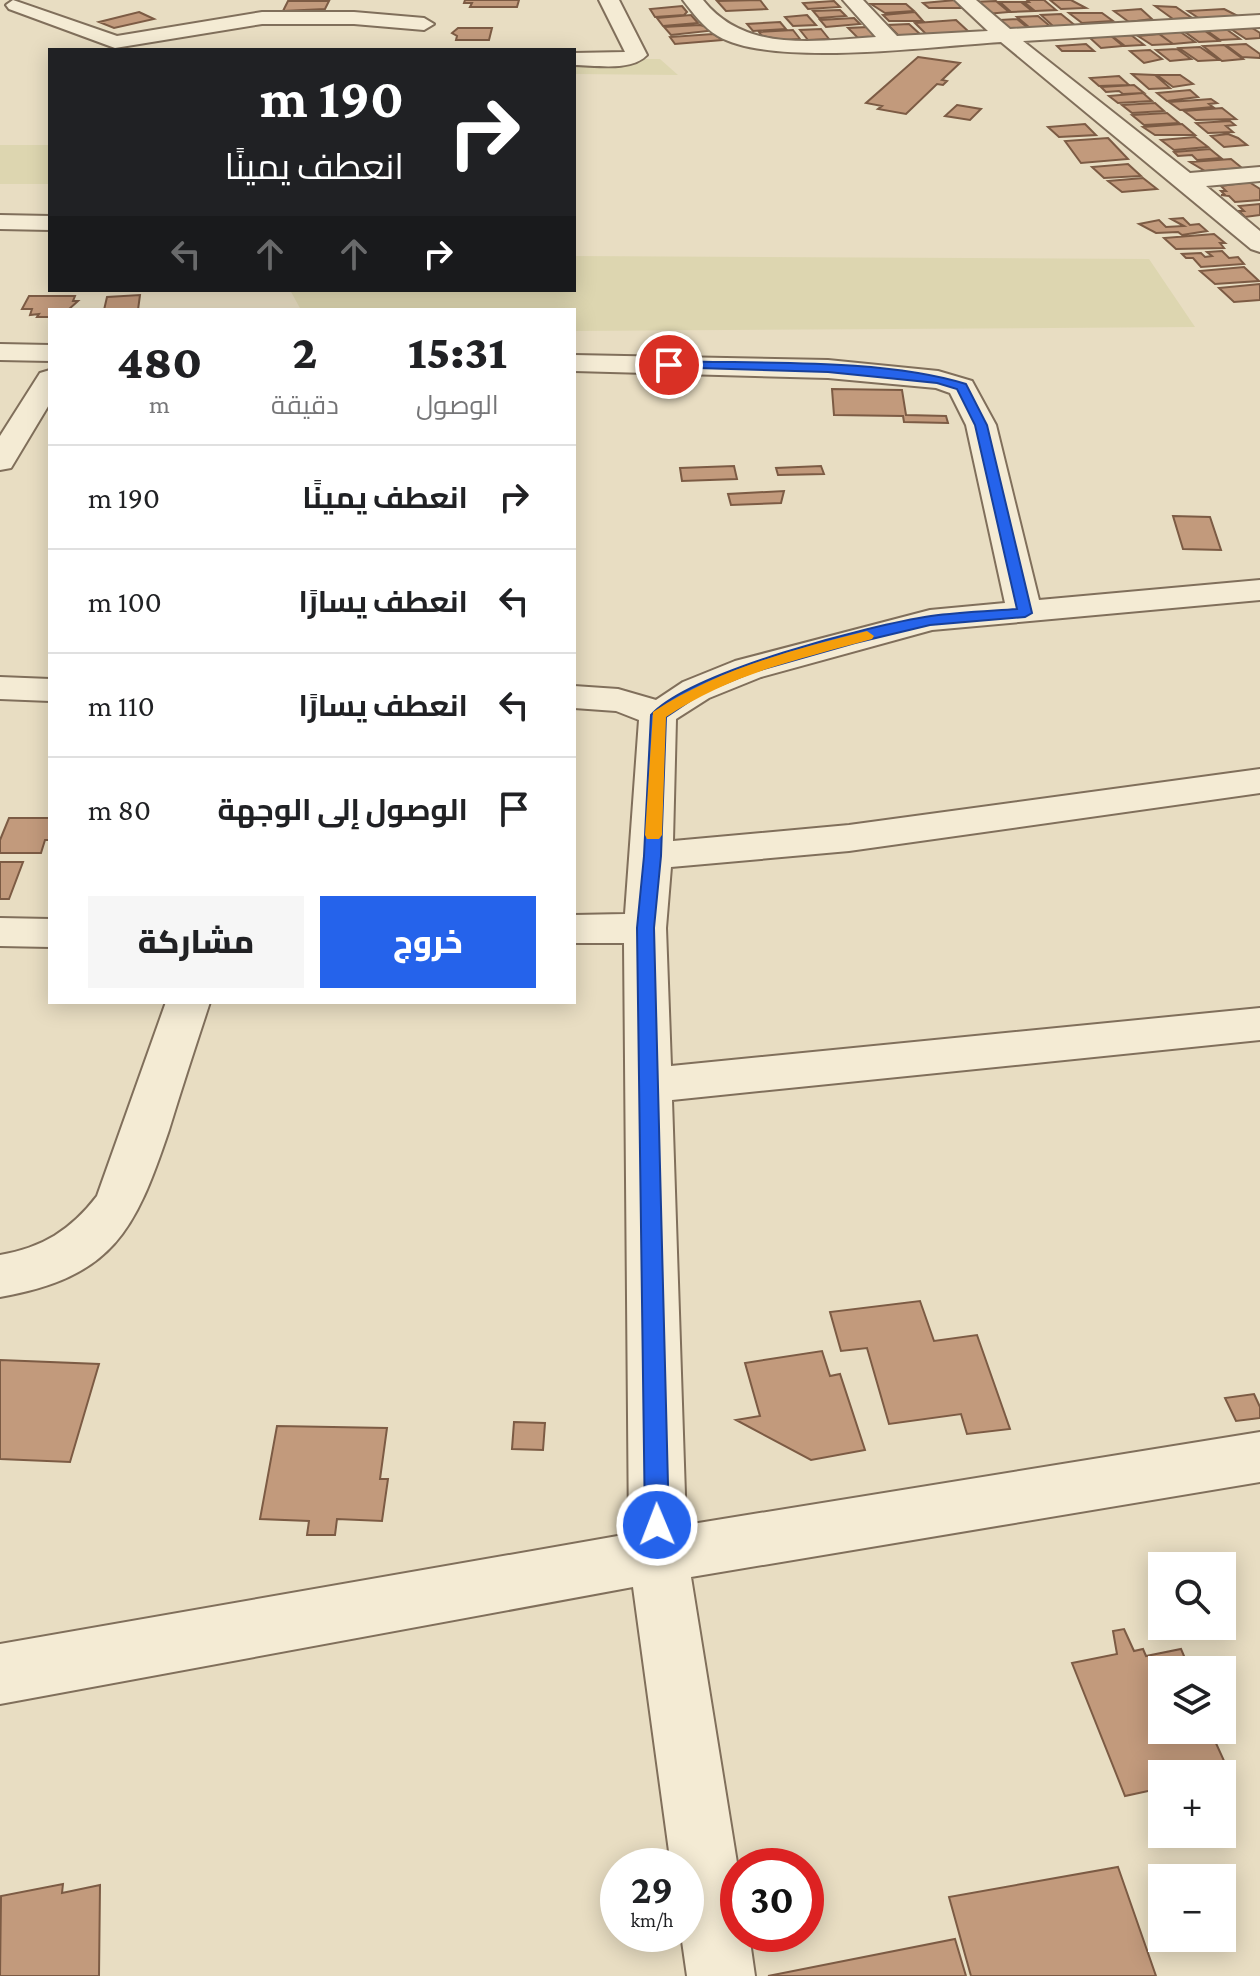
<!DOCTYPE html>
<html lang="ar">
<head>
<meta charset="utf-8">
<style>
  :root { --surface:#fff; --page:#f6f6f6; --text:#202124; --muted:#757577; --line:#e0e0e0; --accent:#2563eb }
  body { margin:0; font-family:"Crimson Pro",Cairo,serif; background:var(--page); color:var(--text); direction:rtl; height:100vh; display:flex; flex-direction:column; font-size:30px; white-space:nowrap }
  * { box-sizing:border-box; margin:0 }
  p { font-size:26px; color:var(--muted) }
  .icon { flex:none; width:44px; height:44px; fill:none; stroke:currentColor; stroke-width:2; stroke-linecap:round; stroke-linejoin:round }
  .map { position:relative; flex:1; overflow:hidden; direction:ltr }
  .details { position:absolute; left:48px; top:308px; width:528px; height:696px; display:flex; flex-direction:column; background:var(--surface); border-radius:0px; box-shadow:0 4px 20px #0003; direction:rtl }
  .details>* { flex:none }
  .guide { position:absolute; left:48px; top:48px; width:528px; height:244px; border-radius:0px; box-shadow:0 4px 20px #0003; direction:rtl; background:#202124; color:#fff; overflow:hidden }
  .buttons { position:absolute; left:1148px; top:1552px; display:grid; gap:16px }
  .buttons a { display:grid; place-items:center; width:88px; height:88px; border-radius:0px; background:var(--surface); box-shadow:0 4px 20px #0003; font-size:40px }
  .speed { position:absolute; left:600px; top:1848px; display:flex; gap:16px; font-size:40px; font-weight:700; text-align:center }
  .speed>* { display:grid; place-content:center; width:104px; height:104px; border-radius:50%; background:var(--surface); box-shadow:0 4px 20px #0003; line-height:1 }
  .speed small { font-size:20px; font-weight:400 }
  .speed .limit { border:12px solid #d22; background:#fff; color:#111 }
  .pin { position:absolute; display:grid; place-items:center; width:68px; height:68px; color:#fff; margin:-34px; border:4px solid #fff; border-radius:50%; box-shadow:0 2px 8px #0007 }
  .me { position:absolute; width:88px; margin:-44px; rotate:359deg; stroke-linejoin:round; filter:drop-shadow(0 0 6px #0008) }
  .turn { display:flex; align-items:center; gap:28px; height:168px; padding:0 40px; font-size:36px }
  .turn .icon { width:104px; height:104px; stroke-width:2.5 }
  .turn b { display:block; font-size:56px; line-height:68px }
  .lanes { display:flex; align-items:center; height:76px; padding:0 40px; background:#0003; justify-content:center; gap:40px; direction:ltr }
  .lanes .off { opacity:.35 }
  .eta { display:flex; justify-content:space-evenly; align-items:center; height:136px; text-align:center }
  .eta b { font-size:48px; font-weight:800; line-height:56px }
  .action { display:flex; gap:16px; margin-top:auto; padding:16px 40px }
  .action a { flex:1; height:92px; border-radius:0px; background:var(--accent); color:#fff; font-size:32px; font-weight:800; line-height:92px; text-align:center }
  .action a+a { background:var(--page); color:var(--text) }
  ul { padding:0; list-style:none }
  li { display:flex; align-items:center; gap:24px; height:104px; padding:0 40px; border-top:2px solid var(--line) }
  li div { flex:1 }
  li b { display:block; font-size:30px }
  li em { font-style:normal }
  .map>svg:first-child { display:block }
</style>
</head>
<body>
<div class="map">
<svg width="1260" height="1976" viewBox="0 0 1260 1976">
  <rect width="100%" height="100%" fill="#e8ddc2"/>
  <path fill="#ddd6b0" d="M574,59H660L678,75L574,74Z
    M0,145H50V184H0Z
    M574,256L1149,259L1195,327L574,331V310H301L290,290H574Z"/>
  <path fill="#c29a7c" stroke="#7c5b44" stroke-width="2" d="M465,0H519L517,7H470L472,3H464Z
    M760,0L767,9L726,11L717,1Z
    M956,0L961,8H929L923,3Z
    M1027,0H1044L1056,10L1035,11L1024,2H1029Z
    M1050,0H1071L1086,8L1061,9Z
    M288,1H329L325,9L283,11Z
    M834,1L840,7L808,9L803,3Z
    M996,1L1009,12L986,14L973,2Z
    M1000,2H1021L1032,11L1011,12Z
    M871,4H906L914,11L885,13Z
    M682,6L687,12L684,15L655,17L650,9Z
    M1155,6L1176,7L1192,18L1173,19Z
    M1141,9L1152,19L1129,22L1114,11Z
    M1224,9L1238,16L1200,19L1188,11Z
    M840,10L846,16L819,18L813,11Z
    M139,12L154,19L114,28L99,22Z
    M915,12L923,21H889L883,15Z
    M1069,13H1102L1113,21L1082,23Z
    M1061,14L1077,27H1054L1041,15Z
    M691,15L698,23L663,26L657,18Z
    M807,15L816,25L793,26L785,17Z
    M1038,16L1051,27L1030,28L1017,17Z
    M854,18L860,24L826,27L820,20Z
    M1017,19L1028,28L1009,30L998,20Z
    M956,20L969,32L927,35L915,23Z
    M780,22L786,29L753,31L747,24Z
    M909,24L921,35L900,37L888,25Z
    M700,25L707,27L708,31L671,35L664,27Z
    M1249,26L1260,33V38L1246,39L1228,27Z
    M868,27L879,37L860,40L848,28Z
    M458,28H492L489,40H456L457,36L452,33Z
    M821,29L829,39L808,40L800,30Z
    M1176,29L1195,42L1173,44L1154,30Z
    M1226,29L1240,39L1220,40L1206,30Z
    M793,30L800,39L783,40L762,36L759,32Z
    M1205,31L1219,41L1199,42L1185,32Z
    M713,34L723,40L675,44L670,37Z
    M1159,34L1173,44L1152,45L1138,36Z
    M1110,35L1123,46L1101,48L1090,38Z
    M1131,35L1144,45L1125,46L1112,36Z
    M1086,44L1094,51H1062L1057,46Z
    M1246,44L1260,54V58L1242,57L1226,45Z
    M1224,45L1243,59L1222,61L1203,46Z
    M1200,47L1219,60L1198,61L1179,48Z
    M1177,49L1191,59L1170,61L1156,50Z
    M1150,50L1162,59L1144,63L1130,51Z
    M918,57L960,63L942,80L947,81L943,85L937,84L906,114L878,109L882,106L866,103Z
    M1132,74L1155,75L1170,88L1149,89Z
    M1157,75H1180L1193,84L1173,87Z
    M1119,76L1129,85L1099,86L1090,78Z
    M1134,85L1144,93L1123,94L1119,91L1106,92L1101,87Z
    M1190,90L1198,97L1167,101L1157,93Z
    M1143,93L1152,101L1118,103L1109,96Z
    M1211,99L1217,103L1209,104L1213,107L1180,110L1169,102Z
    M1155,103L1164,111L1132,113L1122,105Z
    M957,105L981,109L970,120L945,116Z
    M1222,108L1236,119L1196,120L1184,111Z
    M1167,113L1179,123L1144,125L1132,115Z
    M1230,121L1235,125L1226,126L1233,132L1208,133L1196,123Z
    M1085,124L1096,135L1059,137L1048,127Z
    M1182,124L1195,135H1155L1143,127Z
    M1228,134L1238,138L1247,145L1224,147L1211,136Z
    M1195,137L1208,147L1174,150L1161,140Z
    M1108,138L1128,159L1081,163L1065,141Z
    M1210,149L1221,158L1197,160L1192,155L1178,156L1174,152Z
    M1231,159L1242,168L1205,171L1190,162Z
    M1128,164L1141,176L1104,178L1092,167Z
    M1143,178L1157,189L1122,192L1108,181Z
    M1249,182L1260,189V200L1235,202L1229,196L1221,195H1225L1221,191H1226L1221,186Z
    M1260,204V215L1245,217L1239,211H1244L1239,206Z
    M1183,218L1190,225L1199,224L1207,231L1182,235L1178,232L1156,233L1139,224L1159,220L1166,227L1184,226L1171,219Z
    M1214,234L1225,243H1220L1224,248L1176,249L1164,238Z
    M1222,251L1229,258L1238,257L1244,264L1201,267L1193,258H1186L1182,254L1201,253L1205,257L1212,256L1207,252Z
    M1244,267L1259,281L1215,284L1200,271Z
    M1260,284V300L1234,302L1219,288Z
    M140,295L138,310H104L107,297Z
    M29,296H75L73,301H78L68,310H50V317H37L39,314L30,315L32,309H22Z
    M832,389L902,390L906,415L946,416L948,423L904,422L903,416L834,415Z
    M734,466L737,479L682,481L680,468Z
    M821,466L824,474L778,475L776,468Z
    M784,491L781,503L731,505L728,494Z
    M1173,516L1210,517L1221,550L1183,549Z
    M9,818H50V840H45L41,853H0V840Z
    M0,862H23L9,899H0Z
    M920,1301L934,1341L977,1335L1010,1429L967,1434L961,1414L889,1424L867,1348L841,1351L830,1312Z
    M822,1351L830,1376L840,1374L865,1450L811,1460L736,1420L760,1416L745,1363Z
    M0,1360L99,1364L70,1462L0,1459Z
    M1254,1394L1260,1407V1418L1236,1421L1225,1398Z
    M514,1422L545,1423L543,1450L512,1449Z
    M277,1426L387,1428L380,1479H388L382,1521L337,1519L335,1535H307L309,1521L260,1519Z
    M1124,1629L1134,1651L1143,1649L1146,1656L1181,1649L1190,1670H1162V1730H1210L1230,1774H1162V1788L1125,1796L1072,1663L1117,1654L1113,1631Z
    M1118,1867L1156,1976H971L949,1897Z
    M63,1884L62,1893L100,1885L99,1976H0L1,1896Z
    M955,1939L966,1976H768Z"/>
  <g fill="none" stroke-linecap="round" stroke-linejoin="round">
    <defs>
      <path id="minor" d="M13,0L117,36L262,12H354L424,18L434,24L424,30L354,24H262L115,48L9,9L6,5Z
        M599,0H619L647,55C631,72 595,65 574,65V53L625,52Z
        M683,0H703C745,53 815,41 876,37L843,0H863L897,36L988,31L955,0H976L1010,29L1260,15V27L1023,41L1190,173L1260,167V181L1206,186L1260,231V252L1251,249L1001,42C934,46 772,68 718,36C703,27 693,13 683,0Z
        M0,215L50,216V230L0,229Z
        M0,344L50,345V361L0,360Z
        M574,355L828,360L938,371L972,381L996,425L1039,600L1260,580V600L932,630L761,677L709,698L676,719L673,841L849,825L1260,769V793L849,851L671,867L666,928L671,1066L1260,1008V1040L672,1100L686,1525L1260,1432V1482L691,1577L738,1869V1934H749L755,1976H687L681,1934H686V1866H671L633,1587L0,1704V1644L629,1534L624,943H574V915L625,914L639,720L616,711L574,708V686L618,689L656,700L683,682L735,661L930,610L1005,603L966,425L950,393L936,388L828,378L574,371Z
        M50,370V403L11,468L0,470V436L40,373Z
        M0,677L50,679V701L0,699Z
        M0,918L50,919V947L0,946Z
        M166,1002H210C196,1045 182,1087 169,1130C135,1231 113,1277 0,1297V1255C42,1248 71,1230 97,1196Z"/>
    </defs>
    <use href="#minor" stroke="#806f5b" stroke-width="4"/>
    <use href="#minor" fill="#f4ebd4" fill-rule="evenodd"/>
  </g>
  <path fill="#2563eb" stroke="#184099" stroke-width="2" d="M669,361C760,364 881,358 966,384L987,425L1032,613L1025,617L930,625L855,643L753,672L702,693L666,717L661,856L654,928L669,1525L666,1533L657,1536L649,1533L645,1525L637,928L644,856L651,715C690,672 870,625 931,616C959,612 989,611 1017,609L975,425L957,389L937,383L828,372L665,367V363Z"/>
  <path fill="#f59e0b" d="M867,631L874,636L872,639C797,660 732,673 666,717L662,835L659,839H647L645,835L653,712C719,669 791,650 867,631Z"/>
</svg>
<div class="buttons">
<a><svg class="icon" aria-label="search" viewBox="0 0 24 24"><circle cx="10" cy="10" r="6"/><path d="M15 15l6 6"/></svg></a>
<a><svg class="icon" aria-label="layers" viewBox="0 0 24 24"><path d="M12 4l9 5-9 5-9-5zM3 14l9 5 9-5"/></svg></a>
<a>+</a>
<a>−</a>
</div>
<div class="speed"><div>29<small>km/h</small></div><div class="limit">30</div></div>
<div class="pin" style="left:669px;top:365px;background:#d93025"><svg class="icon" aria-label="arrive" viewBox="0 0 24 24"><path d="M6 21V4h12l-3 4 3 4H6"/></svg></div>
<svg class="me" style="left:657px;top:1525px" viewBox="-20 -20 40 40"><circle r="17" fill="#2563eb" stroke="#fff" stroke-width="3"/><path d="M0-11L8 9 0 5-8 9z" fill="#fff"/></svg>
<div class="guide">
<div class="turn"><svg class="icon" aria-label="right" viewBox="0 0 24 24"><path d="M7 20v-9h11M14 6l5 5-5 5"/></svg><div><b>190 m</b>انعطف يمينًا</div></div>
<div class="lanes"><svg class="icon off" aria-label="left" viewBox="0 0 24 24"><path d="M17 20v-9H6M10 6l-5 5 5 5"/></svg><svg class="icon off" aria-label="ahead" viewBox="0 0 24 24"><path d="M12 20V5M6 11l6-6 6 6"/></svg><svg class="icon off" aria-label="ahead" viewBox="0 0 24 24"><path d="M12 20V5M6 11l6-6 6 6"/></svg><svg class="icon" aria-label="right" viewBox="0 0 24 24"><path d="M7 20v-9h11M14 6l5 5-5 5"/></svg></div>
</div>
<section class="details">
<div class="eta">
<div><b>15:31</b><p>الوصول</p></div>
<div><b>2</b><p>دقيقة</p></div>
<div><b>480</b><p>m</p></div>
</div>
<ul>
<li><svg class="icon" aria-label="right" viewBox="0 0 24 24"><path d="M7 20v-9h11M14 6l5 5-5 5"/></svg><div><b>انعطف يمينًا</b></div><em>190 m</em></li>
<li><svg class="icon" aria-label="left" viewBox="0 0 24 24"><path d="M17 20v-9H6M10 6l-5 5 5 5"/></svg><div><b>انعطف يسارًا</b></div><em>100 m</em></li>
<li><svg class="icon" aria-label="left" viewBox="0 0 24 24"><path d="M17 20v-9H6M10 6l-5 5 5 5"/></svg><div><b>انعطف يسارًا</b></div><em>110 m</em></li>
<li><svg class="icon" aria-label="arrive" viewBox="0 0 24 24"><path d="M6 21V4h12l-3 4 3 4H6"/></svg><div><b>الوصول إلى الوجهة</b></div><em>80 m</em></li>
</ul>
<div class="action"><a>خروج</a><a>مشاركة</a></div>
</section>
</div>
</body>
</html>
